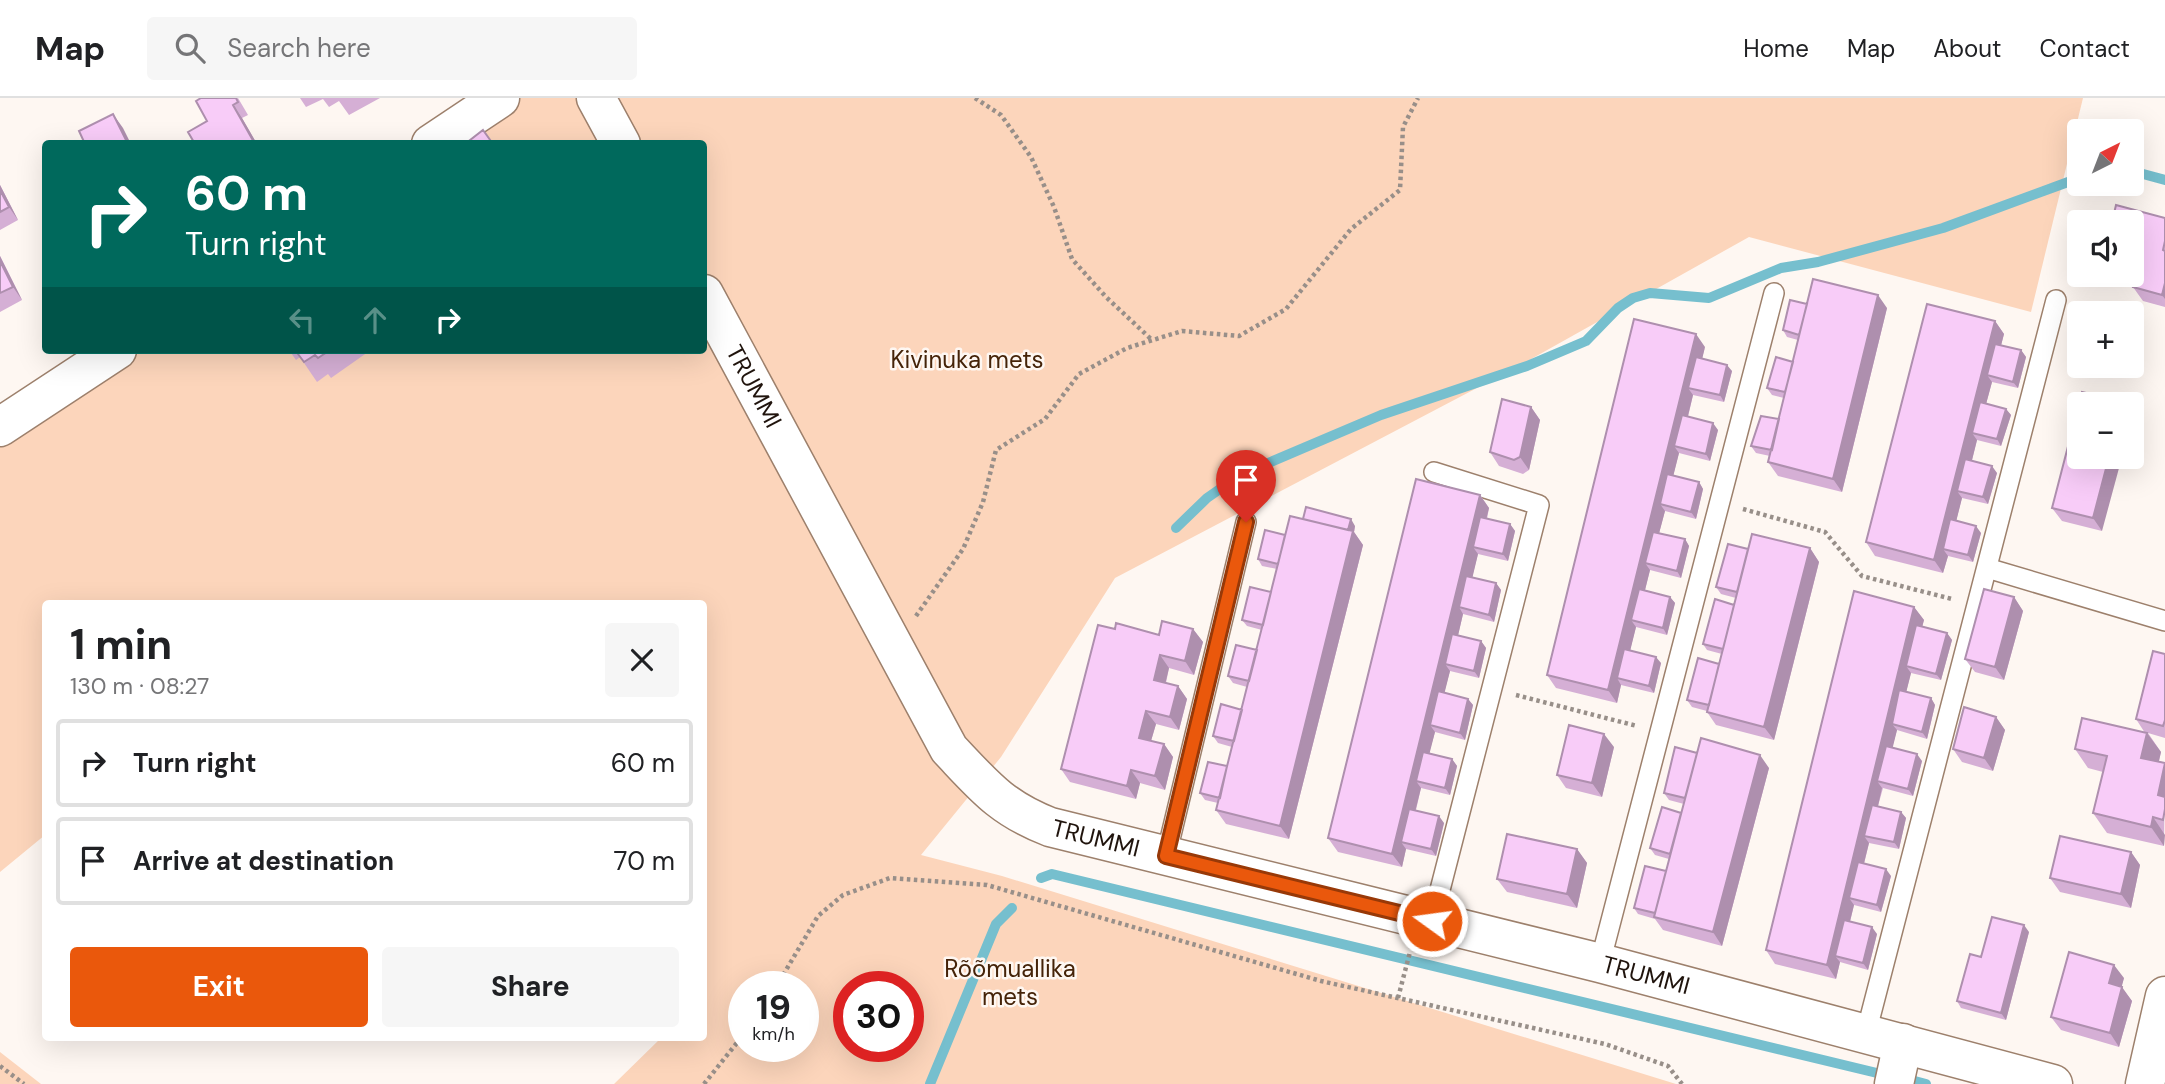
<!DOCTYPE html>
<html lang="en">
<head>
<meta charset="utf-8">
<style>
  :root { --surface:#fff; --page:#f6f6f6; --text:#202124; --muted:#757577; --line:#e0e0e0; --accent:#ea580c }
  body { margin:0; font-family:"DM Sans",sans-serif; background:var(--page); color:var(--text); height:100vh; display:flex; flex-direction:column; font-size:26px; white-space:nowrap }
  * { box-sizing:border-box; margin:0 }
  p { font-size:23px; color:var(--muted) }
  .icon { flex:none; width:38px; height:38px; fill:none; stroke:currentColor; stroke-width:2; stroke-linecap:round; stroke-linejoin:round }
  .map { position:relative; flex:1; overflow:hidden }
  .drawer { position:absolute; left:42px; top:502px; width:665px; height:441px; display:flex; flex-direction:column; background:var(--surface); border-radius:7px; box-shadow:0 7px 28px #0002 }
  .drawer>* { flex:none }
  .banner { position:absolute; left:42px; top:42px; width:665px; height:214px; border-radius:7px; box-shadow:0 7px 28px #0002; background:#00695c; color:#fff; overflow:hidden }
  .needle { width:46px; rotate:42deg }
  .buttons { position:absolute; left:2067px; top:21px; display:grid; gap:14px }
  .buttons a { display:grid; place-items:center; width:77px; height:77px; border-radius:7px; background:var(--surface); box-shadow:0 7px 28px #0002; font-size:35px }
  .speed { position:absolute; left:728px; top:873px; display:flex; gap:14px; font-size:35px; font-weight:700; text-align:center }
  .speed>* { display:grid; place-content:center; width:91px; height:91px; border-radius:50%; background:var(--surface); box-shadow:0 7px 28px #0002; line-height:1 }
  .speed small { font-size:18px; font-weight:400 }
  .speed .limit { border:10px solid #d22; background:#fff; color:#111 }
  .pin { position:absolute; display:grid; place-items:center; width:60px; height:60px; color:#fff; margin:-72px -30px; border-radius:50% 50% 50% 0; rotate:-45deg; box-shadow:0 0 7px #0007 }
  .pin .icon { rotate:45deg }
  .me { position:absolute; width:77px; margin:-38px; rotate:284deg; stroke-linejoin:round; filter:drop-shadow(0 0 5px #0008) }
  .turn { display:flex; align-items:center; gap:24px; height:147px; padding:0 28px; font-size:32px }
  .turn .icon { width:91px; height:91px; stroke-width:2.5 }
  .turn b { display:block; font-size:49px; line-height:60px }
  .lanes { display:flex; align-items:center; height:66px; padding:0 28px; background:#0003; justify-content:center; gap:35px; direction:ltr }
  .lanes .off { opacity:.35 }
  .round { display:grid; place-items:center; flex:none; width:74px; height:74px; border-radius:7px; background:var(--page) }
  .summary { display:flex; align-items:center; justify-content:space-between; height:119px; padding:0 28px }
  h1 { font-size:42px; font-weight:700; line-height:52px }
  .button { display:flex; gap:14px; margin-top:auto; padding:14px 28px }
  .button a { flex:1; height:80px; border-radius:7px; background:var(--accent); color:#fff; font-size:28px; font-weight:700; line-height:80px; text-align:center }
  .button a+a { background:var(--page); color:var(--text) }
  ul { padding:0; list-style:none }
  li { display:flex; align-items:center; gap:21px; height:88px; margin:0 14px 10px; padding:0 14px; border:4px solid var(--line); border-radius:7px }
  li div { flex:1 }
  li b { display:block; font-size:26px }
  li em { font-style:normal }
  header { display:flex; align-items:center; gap:42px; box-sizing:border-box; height:98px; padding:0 35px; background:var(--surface); border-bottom:2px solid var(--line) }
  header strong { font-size:33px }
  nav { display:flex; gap:38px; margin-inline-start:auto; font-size:24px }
  .search { width:490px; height:63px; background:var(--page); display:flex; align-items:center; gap:18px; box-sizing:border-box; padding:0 24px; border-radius:7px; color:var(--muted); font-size:26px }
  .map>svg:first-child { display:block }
</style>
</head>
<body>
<header>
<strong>Map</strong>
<div class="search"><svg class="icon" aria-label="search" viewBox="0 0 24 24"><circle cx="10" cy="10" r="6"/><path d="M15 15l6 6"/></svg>Search here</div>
<nav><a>Home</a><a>Map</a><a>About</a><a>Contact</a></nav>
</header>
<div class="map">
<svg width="2165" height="986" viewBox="0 0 2165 986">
  <rect width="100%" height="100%" fill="#fef7f2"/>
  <path fill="#fcd5bb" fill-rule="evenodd" d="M500,0H2083L2031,214L1749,139L1515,270L1115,480L1001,659L921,757L1002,778L1676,986H614L661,940H704V506H46L45,737L0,774V329L117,252H704V46L431,45ZM744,889H803V948H744ZM849,889H908V948H849Z
    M0,954L41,986H0Z"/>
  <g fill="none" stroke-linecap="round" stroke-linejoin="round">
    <path stroke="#76bfce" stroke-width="10" d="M2132,73L2165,82
      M1176,430L1207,400L1240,377L1381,317L1527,268L1586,243L1618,210L1633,200L1650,195L1709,200L1781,170L1818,164L1943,130L2079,80
      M1041,780L1052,776L1877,975
      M1911,982L1926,986
      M930,986L996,826L1012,810"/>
    <defs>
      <path id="service" d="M1987,470L2165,523
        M1166,758L1246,424
        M1432,823L1539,407L1434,374
        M1600,865L1774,195
        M1866,935L2056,202"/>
      <g id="minor">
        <path d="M596,0L621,46"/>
        <path d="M431,46L500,0"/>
        <path id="s1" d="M704,196L949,651C984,688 1001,710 1050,729L1600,865L2053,986"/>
        <path d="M0,329L117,252"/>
        <path d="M1894,986L1903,945"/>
        <path d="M2145,986L2165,898"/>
      </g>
    </defs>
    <use href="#service" stroke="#9d806c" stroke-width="22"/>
    <use href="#minor" stroke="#9d806c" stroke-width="41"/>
    <path stroke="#988f89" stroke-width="4.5" stroke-dasharray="3.5 3.5" stroke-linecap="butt" d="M975,0L1001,17L1031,59L1054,109L1072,161L1106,199L1152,242
      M1743,411L1825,434L1862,478L1952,501
      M916,518L963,451L983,404L996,352L1045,321L1079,276L1127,250L1182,233L1239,238L1286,211L1351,131L1400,92L1403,29L1418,0
      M1516,597L1637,628
      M776,889L818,818L843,797L890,780L987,787L1321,883L1605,946L1668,968L1682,986
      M1398,900L1410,854
      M0,968L24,986
      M704,986L744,936"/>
    <use href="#service" stroke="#fff" stroke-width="19"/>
    <use href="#minor" stroke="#fff" stroke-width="38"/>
  </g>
  <path fill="#d5afd5" d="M238,0L248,17L242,20L257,46H195L207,23Z
    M300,0H380L349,17L339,3L329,9L323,1L306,9Z
    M0,87L18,122L0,132Z
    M2165,120V209L2143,203L2133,189L2137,177L2132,176V124Z
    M0,158L22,202L0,214Z
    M1807,206L1887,210L1842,394L1778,378L1768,364L1770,358L1756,355L1751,348L1779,321L1784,300L1772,297L1767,290L1793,264L1798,242L1787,239L1783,232Z
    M1995,223L2004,236L2001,247L2021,252L2026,259L2018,290L1992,284L1986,306L2006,311L2011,317L2001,348L1977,342L1972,362L1997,375L1988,406L1962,400L1956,423L1981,435L1973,464L1948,458L1943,475L1875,458L1866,444Z
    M1705,249L1702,260L1732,273L1724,304L1693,297L1688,319L1718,332L1710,363L1679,355L1673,378L1699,384L1703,391L1696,421L1665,413L1659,435L1685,441L1689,448L1681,480L1650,472L1645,492L1670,499L1675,505L1667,537L1636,529L1630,552L1661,565L1654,595L1621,587L1617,605L1556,590L1547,577Z
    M289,252H367L368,254L331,280L328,276L317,284L300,259L296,262Z
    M2079,306L2102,433L2062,423L2052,410Z
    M1531,309L1540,322L1529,372L1523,376L1499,368L1490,354Z
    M1480,397L1489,410L1487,421L1510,426L1515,433L1508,463L1478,456L1472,479L1496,485L1501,492L1494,524L1463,516L1458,537L1481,543L1486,550L1479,580L1450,573L1444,595L1468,601L1473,607L1465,642L1435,634L1429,655L1452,661L1457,668L1450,697L1421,690L1416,712L1444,725L1436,758L1406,751L1402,769L1338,754L1328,740Z
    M1355,428L1354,434L1363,447L1289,741L1226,726L1216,712L1218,705L1205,702L1200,695L1227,668L1232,649L1218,645L1213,638L1242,612L1247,589L1233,585L1228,578L1257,552L1262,532L1247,528L1242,522L1271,494L1277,471L1262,468L1258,461L1285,437Z
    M1810,450L1819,464L1774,642L1716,627L1707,614V613L1692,609L1687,602L1719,566L1722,556L1707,552L1703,546L1734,507L1736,500L1721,496L1716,489L1748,451Z
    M2014,499L2023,513L2004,582L1975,574L1965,561Z
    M1914,509L1924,522L1922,528L1947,535L1952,542L1941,582L1911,575L1906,594L1931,600L1935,607L1927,641L1897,632L1892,650L1922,663L1913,698L1883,690L1878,708L1901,714L1906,720L1899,751L1869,745L1864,766L1891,778L1881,814L1854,807L1850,824L1877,836L1868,872L1840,864L1836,881L1775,866L1766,852Z
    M1115,531L1159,537L1193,531L1203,544L1194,577L1169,570L1166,585L1178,588L1187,601L1179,632L1156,626L1151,643L1164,646L1173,659L1165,692L1140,685L1136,701L1070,684L1061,671Z
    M2165,556V640L2148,635L2161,654L2159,663L2165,665L2164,748L2107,735L2093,715L2103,674L2088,670L2075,651L2145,635L2136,621Z
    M1996,619L2005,632L1993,673L1962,664L1953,651Z
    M1614,649L1602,699L1566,690L1557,677Z
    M1697,655L1769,670L1722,848L1663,832L1655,821L1638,816L1634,810L1666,773L1669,761L1655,757L1650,750L1681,715L1684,706L1669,702L1664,695Z
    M1577,751L1587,765L1577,810L1507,794L1497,781Z
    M2131,754L2140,767L2131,810L2060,794L2050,780Z
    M2029,834L2006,922L1961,910L1957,903L1981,859Z
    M2124,880L2121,889L2132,903L2119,949L2061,932L2051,919Z"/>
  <path fill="#ae8fae" d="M233,7L242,20L257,46H255Z
    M113,16L123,30L131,46H128Z
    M0,87L18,122L9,109L0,92Z
    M0,158L22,202L13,189L0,163Z
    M2165,185V201L2162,197Z
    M1878,197L1887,210L1842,394L1833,381Z
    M1995,223L2004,236L1993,279L1987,277L1992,284L1978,336L1972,335L1977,342L1964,394L1957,393L1962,400L1949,452L1943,451L1948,458L1943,475L1934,462Z
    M1696,236L1705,249L1695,291L1688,290L1693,297L1680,350L1674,348L1679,355L1666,407L1660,406L1665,413L1651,466L1645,465L1650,472L1637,524L1631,522L1636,529L1623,582L1617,580L1621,587L1617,605L1608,592Z
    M2021,252L2026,259L2018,290L2013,284Z
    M1727,267L1732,273L1724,304L1720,297Z
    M1531,309L1540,322L1529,372L1520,359Z
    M2006,311L2011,317L2001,348L1997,341Z
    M1713,325L1718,332L1710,363L1706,356Z
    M2109,359H2122L2102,433L2093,420Z
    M1992,368L1997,375L1988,406L1983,399Z
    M1699,384L1703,391L1696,421L1691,414Z
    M1480,397L1489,410L1479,450L1473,449L1478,456L1465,511L1459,509L1463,516L1451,568L1445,566L1450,573L1436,629L1430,627L1435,634L1422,685L1416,683L1421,690L1407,746L1401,744L1406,751L1402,769L1392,756Z
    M1351,421L1355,428L1354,434L1363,447L1289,741L1280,728Z
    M1510,426L1515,433L1508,463L1503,456Z
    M1976,428L1981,435L1973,464L1968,457Z
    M1685,441L1689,448L1681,480L1677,473Z
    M1810,450L1819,464L1774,642L1764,629Z
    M1496,485L1501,492L1494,524L1489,517Z
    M1670,499L1675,505L1667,537L1663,530Z
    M2014,499L2023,513L2004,582L1995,569Z
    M1914,509L1924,522L1912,569L1906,568L1911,575L1898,627L1892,626L1897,632L1884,685L1877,683L1882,690L1871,739L1864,738L1869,745L1855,801L1849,800L1854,807L1841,859L1835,858L1840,864L1836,881L1827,867Z
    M1193,531L1203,544L1194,577L1185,563Z
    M1947,535L1952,542L1941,582L1936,576Z
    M1481,543L1486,550L1479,580L1474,573Z
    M1160,557L1169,570L1163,595L1154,582Z
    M1656,559L1661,565L1654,595L1649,588Z
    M1178,588L1187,601L1179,632L1170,619Z
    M1931,600L1935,607L1927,641L1922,634Z
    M1468,601L1473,607L1465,642L1460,635Z
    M1146,613L1156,626L1148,653L1139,640Z
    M1996,619L2005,632L1993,673L1984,660Z
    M2147,635L2161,654L2155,679L2141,660Z
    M1604,636L1614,649L1602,699L1592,685Z
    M1164,646L1173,659L1165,692L1155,678Z
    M1917,656L1922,663L1913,698L1908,691Z
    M1760,657L1769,670L1722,848L1713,834Z
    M1452,661L1457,668L1450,697L1445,690Z
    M2165,666V708L2158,697Z
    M1131,672L1140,685L1136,701L1127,688Z
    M1901,714L1906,720L1899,751L1894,744Z
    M1439,718L1444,725L1436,758L1431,751Z
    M2153,719L2165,737L2164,748L2151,729Z
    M1577,751L1587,765L1577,810L1567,796Z
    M2131,754L2140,767L2131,810L2121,796Z
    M1886,771L1891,778L1881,814L1877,807Z
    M2024,827L2029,834L2006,922L2001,915Z
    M1872,829L1877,836L1868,872L1863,865Z
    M2114,867L2124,880L2119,899L2109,885Z
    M2122,889L2132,903L2119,949L2110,935Z"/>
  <path fill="#f8ccf8" stroke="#ae8fae" stroke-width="2" d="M201,0H236L238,4L233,7L255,46H195L188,34L207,23L196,3Z
    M113,16L128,46H85L79,33Z
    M483,32L493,46H465Z
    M0,92L9,109L0,114Z
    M2116,107L2165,120V143L2163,152L2165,153V185L2162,197L2133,189L2139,167L2132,165V124H2112Z
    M0,163L13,189L0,195Z
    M1813,181L1878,197L1833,381L1768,364Z
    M1790,202L1807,206L1799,237L1783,232Z
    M1927,206L1995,223L1934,462L1866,444Z
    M1634,221L1696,236L1608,592L1547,577Z
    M1995,246L2021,252L2013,284L1987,277Z
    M295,252H330L318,260L315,257L304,264Z
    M1696,259L1727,267L1720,297L1688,290Z
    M1776,259L1793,264L1785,294L1767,290Z
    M2082,294L2123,304L2122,306H2079Z
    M1502,301L1531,309L1520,359L1514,362L1490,354Z
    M1980,304L2006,311L1997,341L1972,335Z
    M2079,306V359H2109L2093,420L2052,410Z
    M1682,317L1713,325L1706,356L1674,348Z
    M1761,318L1779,321L1772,352L1751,348Z
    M1965,361L1992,368L1983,399L1957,393Z
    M1667,376L1699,384L1691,414L1660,406Z
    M1416,381L1480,397L1392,756L1328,740Z
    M1306,409L1351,421L1348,432L1303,421Z
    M1290,418L1353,433L1280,728L1216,712Z
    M1480,419L1510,426L1503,456L1473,449Z
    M1950,421L1976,428L1968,457L1943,451Z
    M1265,432L1285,437L1278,466L1258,461Z
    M1653,434L1685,441L1677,473L1645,465Z
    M1752,436L1810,450L1764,629L1707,614Z
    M1728,446L1748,451L1737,494L1716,489Z
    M1466,478L1496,485L1489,517L1459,509Z
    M1250,489L1271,494L1263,527L1242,522Z
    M1639,491L1670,499L1663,530L1631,522Z
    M1984,491L2014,499L1995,569L1965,561Z
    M1854,493L1914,509L1827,867L1766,852Z
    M1715,501L1734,507L1723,551L1703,546Z
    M1162,523L1193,531L1185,563L1160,557L1154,582L1178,588L1170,619L1146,613L1139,640L1164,646L1155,678L1131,672L1127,688L1061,671L1098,527L1115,531L1116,525L1159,537Z
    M1916,527L1947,535L1936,576L1906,568Z
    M1452,536L1481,543L1474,573L1445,566Z
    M1236,547L1257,552L1249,583L1228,578Z
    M1624,551L1656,559L1649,588L1617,580Z
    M2153,553L2165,556V622L2163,628L2136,621Z
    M1698,560L1719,566L1709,607L1687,602Z
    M1899,592L1931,600L1922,634L1892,626Z
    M1438,593L1468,601L1460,635L1430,627Z
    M1221,606L1242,612L1234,643L1213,638Z
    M1964,609L1996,619L1984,660L1953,651Z
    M2082,620L2147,635L2141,660L2165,665L2158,697L2165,699V711L2163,722L2153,719L2151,729L2093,715L2107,658L2075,651Z
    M1569,627L1604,636L1592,685L1557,677Z
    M1701,640L1760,657L1713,834L1654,819Z
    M1886,648L1917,656L1908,691L1877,683Z
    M1675,649L1697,655L1685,700L1664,695Z
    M1423,654L1452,661L1445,690L1416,683Z
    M1208,664L1227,668L1220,700L1200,695Z
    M1872,707L1901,714L1894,744L1864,738Z
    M1662,709L1681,715L1670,756L1650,750Z
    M1409,711L1439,718L1431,751L1401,744Z
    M1507,736L1577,751L1567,796L1497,781Z
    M2060,738L2131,754L2121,796L2050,780Z
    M1858,764L1886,771L1877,807L1849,800Z
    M1645,768L1666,773L1655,815L1634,810Z
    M1992,819L2024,827L2001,915L1957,903L1970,856L1981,859Z
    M1844,822L1872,829L1863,865L1835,858Z
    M2069,854L2114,867L2109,885L2122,889L2110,935L2051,919Z"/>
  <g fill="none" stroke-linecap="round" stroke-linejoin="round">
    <defs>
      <path id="route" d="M1246,424L1166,758L1432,823"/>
    </defs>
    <use href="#route" stroke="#983908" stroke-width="18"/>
    <use href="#route" stroke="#ea580c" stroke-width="12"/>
  </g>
  <g text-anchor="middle" stroke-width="5" stroke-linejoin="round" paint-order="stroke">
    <g font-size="24" fill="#452308" stroke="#fef7f2">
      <text x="967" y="270">Kivinuka mets</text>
      <text x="1010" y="879">Rõõmuallika<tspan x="1010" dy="28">mets</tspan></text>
    </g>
    <g font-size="24" fill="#20140d" stroke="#fef7f2">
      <text dy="8" stroke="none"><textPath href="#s1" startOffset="105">TRUMMI</textPath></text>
      <text dy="8" stroke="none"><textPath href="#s1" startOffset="693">TRUMMI</textPath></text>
      <text dy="8" stroke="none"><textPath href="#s1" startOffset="1260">TRUMMI</textPath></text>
    </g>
  </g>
</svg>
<div class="buttons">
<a><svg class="needle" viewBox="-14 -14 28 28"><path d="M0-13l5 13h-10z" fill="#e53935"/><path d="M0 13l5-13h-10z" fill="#757577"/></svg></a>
<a><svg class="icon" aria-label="sound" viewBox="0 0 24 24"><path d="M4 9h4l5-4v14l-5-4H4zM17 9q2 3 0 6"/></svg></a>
<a>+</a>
<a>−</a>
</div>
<div class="speed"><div>19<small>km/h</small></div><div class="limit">30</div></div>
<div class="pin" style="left:1246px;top:424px;background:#d93025"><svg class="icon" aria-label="arrive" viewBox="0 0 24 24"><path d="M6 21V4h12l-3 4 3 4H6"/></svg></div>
<svg class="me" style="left:1432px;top:823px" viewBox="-20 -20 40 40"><circle r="17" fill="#ea580c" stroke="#fff" stroke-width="3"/><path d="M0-11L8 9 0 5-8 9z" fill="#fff"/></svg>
<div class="banner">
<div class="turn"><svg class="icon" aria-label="right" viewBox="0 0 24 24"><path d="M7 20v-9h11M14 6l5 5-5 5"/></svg><div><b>60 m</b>Turn right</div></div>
<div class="lanes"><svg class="icon off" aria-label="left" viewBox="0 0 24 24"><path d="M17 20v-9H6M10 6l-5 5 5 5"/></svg><svg class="icon off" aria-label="ahead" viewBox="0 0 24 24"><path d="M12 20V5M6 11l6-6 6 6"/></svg><svg class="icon" aria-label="right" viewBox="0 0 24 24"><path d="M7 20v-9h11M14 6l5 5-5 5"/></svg></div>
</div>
<section class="drawer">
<div class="summary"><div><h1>1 min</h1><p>130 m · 08:27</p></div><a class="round"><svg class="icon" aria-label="close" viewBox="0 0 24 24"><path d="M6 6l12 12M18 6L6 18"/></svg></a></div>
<ul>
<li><svg class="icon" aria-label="right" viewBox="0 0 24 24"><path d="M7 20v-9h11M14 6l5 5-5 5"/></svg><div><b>Turn right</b></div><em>60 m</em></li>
<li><svg class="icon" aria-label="arrive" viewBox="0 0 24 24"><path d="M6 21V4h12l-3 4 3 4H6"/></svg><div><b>Arrive at destination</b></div><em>70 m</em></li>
</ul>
<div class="button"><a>Exit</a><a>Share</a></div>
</section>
</div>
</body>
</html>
